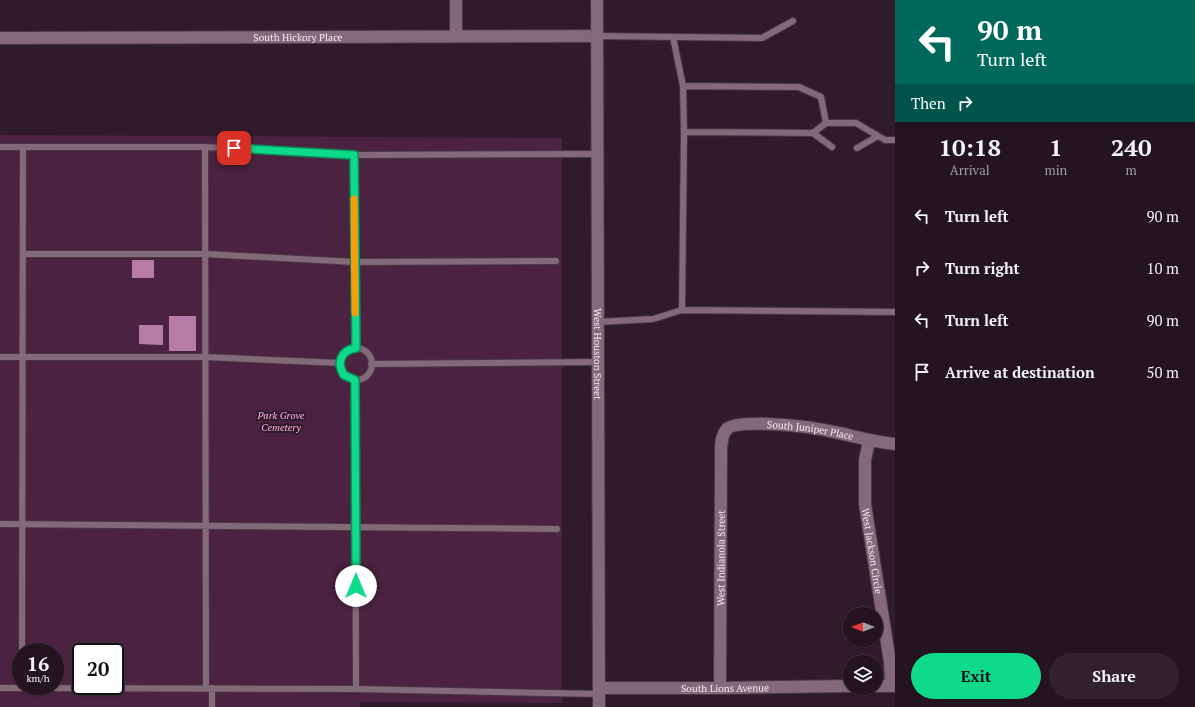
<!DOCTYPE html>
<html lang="en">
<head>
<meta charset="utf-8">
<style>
  :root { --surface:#241420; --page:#30212d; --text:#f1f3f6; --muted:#a39ea5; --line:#41333e; --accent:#0fd98a }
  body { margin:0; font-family:"PT Serif",serif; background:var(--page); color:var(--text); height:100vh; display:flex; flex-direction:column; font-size:15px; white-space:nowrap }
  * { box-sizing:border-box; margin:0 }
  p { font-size:13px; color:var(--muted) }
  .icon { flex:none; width:22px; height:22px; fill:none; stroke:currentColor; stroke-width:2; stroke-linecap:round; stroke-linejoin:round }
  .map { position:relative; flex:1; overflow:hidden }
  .side { display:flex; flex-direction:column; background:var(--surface); width:300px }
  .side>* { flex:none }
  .guide { background:#00695c; color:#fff; overflow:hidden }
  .needle { width:26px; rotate:270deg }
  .buttons { position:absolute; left:843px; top:607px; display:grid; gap:8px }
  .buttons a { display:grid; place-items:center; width:40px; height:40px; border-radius:50%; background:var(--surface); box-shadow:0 1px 3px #0004,0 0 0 1px var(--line); font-size:20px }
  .speed { position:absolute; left:12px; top:643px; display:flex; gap:8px; font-size:20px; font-weight:700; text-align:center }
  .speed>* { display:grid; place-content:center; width:52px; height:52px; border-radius:50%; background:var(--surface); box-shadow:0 1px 3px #0004,0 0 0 1px var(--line); line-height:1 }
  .speed small { font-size:10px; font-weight:400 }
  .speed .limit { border:2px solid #111; border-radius:6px; background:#fff; color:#111 }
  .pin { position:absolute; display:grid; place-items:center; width:34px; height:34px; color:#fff; margin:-17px; border-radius:8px; box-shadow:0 2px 6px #0006 }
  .me { position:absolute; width:44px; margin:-22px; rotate:0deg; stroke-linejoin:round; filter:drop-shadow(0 0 3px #0008) }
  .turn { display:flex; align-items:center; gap:14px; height:84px; padding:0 16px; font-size:18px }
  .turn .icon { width:52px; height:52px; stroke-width:2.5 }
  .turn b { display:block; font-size:28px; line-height:34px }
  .then { display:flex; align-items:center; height:38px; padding:0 16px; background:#0003; gap:8px; font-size:15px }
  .eta { display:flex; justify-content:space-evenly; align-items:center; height:68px; text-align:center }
  .eta b { font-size:24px; font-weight:700; line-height:28px }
  .primary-button { display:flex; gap:8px; margin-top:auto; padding:8px 16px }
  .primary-button a { flex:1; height:46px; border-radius:24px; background:var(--accent); color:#111; font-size:16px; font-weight:700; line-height:46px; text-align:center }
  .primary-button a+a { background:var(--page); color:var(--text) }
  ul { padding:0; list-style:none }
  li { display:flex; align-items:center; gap:12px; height:52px; padding:0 16px }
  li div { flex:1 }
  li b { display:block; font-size:15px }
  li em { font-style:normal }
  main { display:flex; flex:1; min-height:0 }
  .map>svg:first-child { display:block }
</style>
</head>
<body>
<main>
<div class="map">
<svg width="895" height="707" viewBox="0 0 895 707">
  <rect width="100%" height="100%" fill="#301b2a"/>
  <path fill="#4b2340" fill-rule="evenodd" d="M0,135L562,138V703L360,702V707H0ZM21,652H55V686H21ZM81,652H115V686H81Z"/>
  <path fill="#b77ca6" d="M132,260H154V278H132Z
    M169,316H196V351H169Z
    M139,325H163V345L139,344Z"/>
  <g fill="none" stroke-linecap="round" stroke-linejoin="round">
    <defs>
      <path id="lane" d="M597,36L762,38L793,21
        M673,37L683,86L799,87L821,97L826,123L813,133L684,132L683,86
        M826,123H856L885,140H895
        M813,133L832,147
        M0,147H205L354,155L598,154
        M205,147L206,688
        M857,148L878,136
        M354,155L356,348
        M23,254H205L355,262L556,261
        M682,310L684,132
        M598,322L653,319L682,310L895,312
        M340 364a16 16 0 1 1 32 0a16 16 0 1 1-32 0Z
        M0,357H205L340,363
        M371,364L598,362
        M355,380L356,689
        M0,524L557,529
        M22,652L23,147
        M0,688L356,689L599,694
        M212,688V707"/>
      <g id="street">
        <path d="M456,0V35"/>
        <path id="s1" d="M0,38L597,36"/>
        <path id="s2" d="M869,441L865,460V504L890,662L891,686"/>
        <path d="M876,686H895"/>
        <path id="s3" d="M599,688H720L850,686"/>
        <path id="s4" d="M720,688L721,458C721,449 720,436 727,429C738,418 813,427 829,431C851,435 872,442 895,444"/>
      </g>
      <g id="secondary">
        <path id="s5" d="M597,0L599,707"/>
      </g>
    </defs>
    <use href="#lane" stroke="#483743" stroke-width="8"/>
    <use href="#street" stroke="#483743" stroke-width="14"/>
    <use href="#secondary" stroke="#483743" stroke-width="14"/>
    <use href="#lane" stroke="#83697a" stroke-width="6"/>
    <use href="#street" stroke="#83697a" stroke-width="12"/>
    <use href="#secondary" stroke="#83697a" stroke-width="12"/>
  </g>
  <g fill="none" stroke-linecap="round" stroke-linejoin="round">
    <defs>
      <path id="route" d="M234,148L354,155L356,348C341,350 336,363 344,375L355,380L356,586"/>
    </defs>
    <use href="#route" stroke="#0a8d5a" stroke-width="10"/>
    <use href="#route" stroke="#0fd98a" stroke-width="7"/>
    <path stroke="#f59e0b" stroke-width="7" d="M354,199L355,313"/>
  </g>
  <g text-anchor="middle" stroke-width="4" stroke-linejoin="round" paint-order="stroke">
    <g font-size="10" fill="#f7e8f2" stroke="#301b2a">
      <text dy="4" stroke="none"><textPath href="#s1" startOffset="298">South Hickory Place</textPath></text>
      <text dy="4" stroke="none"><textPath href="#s5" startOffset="354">West Houston Street</textPath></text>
      <text dy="4" stroke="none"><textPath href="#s4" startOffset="345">South Juniper Place</textPath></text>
      <text dy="4" stroke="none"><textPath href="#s2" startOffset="111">West Jackson Circle</textPath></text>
      <text dy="4" stroke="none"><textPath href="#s4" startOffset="130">West Indianola Street</textPath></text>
      <text dy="4" stroke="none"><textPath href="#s3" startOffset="126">South Lions Avenue</textPath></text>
    </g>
    <g font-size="10" font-style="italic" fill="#f9b6e4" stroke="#301b2a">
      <text x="281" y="419">Park Grove<tspan x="281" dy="12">Cemetery</tspan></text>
    </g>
  </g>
</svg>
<div class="buttons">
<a><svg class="needle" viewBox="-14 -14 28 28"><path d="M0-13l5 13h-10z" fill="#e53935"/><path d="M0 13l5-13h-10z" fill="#a39ea5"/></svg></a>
<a><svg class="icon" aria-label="layers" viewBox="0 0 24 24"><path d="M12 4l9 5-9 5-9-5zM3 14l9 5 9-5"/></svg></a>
</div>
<div class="speed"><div>16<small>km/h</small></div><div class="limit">20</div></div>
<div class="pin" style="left:234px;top:148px;background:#d93025"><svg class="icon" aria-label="arrive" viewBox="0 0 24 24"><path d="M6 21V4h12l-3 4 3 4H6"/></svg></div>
<svg class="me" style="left:356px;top:586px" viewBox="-20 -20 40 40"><circle r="19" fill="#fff"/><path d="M0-13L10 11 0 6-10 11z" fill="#0fd98a"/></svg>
</div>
<section class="side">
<div class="guide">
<div class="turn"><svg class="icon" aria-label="left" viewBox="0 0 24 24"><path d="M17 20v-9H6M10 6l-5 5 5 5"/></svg><div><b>90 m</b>Turn left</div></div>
<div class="then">Then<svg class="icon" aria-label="right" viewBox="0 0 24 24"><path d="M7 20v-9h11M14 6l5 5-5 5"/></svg></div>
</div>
<div class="eta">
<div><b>10:18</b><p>Arrival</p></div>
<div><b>1</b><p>min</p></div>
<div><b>240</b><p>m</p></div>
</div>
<ul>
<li><svg class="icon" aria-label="left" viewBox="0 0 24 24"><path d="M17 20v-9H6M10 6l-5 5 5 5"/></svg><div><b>Turn left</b></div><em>90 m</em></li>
<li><svg class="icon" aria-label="right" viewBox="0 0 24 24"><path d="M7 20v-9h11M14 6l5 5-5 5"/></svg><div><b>Turn right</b></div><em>10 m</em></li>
<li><svg class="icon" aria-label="left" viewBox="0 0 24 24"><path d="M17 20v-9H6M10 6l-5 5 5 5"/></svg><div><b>Turn left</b></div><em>90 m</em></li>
<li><svg class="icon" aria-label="arrive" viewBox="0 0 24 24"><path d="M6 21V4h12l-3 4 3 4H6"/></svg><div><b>Arrive at destination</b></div><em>50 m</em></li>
</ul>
<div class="primary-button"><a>Exit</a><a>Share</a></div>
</section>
</main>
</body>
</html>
